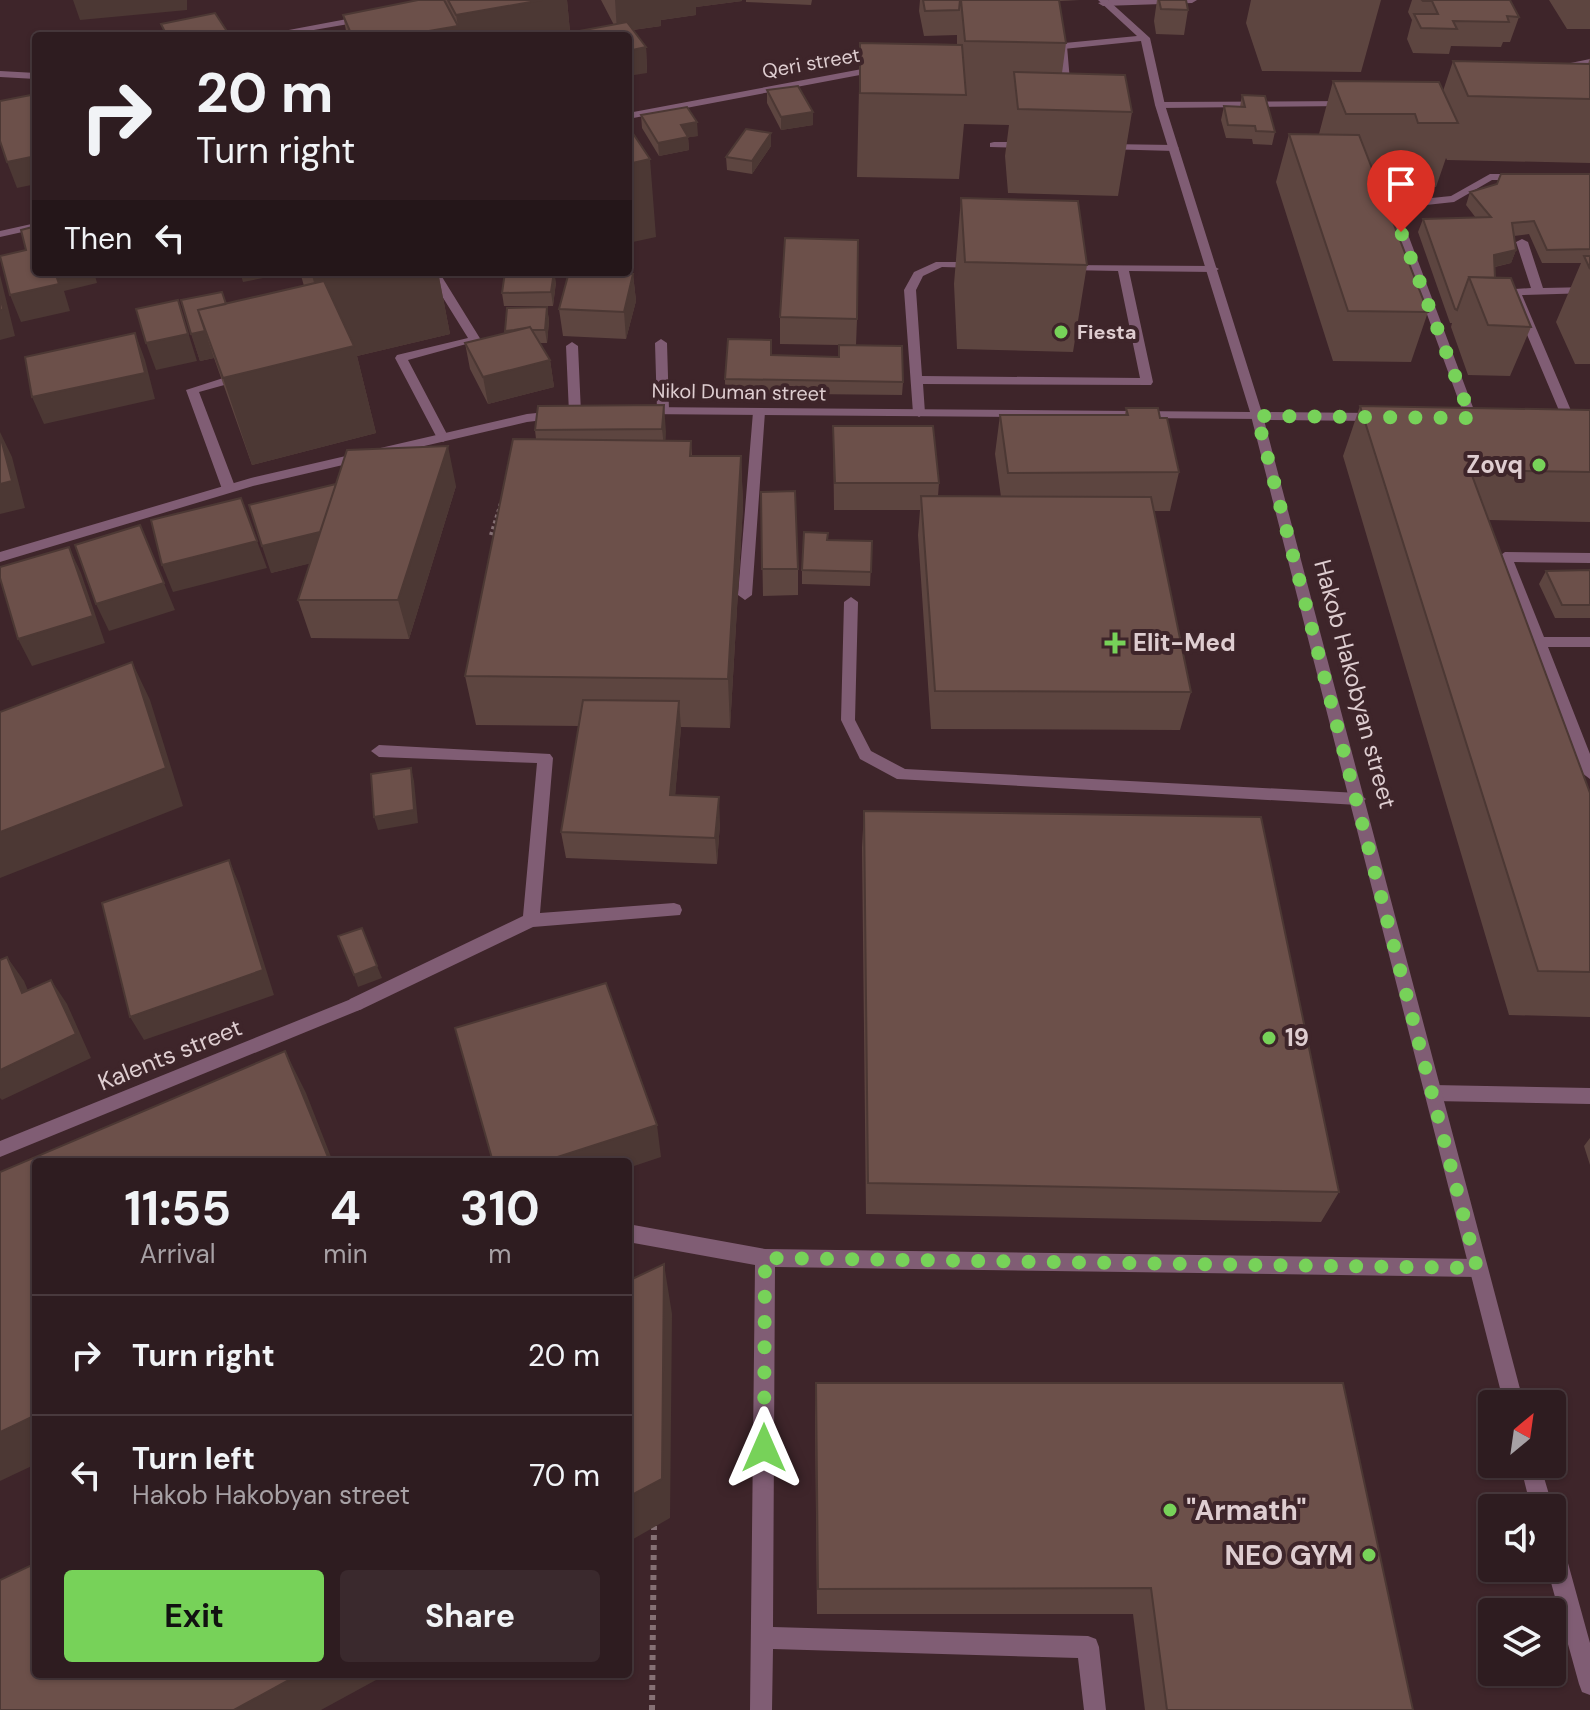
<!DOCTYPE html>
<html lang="en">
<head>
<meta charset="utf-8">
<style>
  :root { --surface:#2e1c20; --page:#3a292d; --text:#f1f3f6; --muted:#a7a1a5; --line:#493a3e; --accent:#77d259 }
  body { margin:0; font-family:"DM Sans",sans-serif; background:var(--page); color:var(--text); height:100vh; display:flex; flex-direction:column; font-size:30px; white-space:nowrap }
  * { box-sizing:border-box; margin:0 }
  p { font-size:26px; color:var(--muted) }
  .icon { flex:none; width:44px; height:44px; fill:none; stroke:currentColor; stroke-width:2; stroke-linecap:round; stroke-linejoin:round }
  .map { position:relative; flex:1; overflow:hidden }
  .side { position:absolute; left:32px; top:1158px; width:600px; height:520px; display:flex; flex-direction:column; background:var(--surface); border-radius:8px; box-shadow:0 2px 6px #0004,0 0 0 2px var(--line) }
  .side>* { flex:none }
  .guide { position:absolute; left:32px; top:32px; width:600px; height:244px; border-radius:8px; box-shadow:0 2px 6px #0004,0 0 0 2px var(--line); background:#2e1c20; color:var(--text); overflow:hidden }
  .needle { width:52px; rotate:29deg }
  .controls { position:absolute; left:1478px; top:1390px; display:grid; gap:16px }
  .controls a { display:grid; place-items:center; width:88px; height:88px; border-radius:8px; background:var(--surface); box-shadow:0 2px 6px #0004,0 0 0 2px var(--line); font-size:40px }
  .pin { position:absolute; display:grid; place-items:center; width:68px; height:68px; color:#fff; margin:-82px -34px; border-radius:50% 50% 50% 0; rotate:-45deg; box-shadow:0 0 8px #0007 }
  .pin .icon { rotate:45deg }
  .me { position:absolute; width:88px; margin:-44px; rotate:0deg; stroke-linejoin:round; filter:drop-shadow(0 0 6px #0008) }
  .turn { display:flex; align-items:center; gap:28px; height:168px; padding:0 32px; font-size:36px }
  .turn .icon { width:104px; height:104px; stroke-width:2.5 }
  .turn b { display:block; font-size:56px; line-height:68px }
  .then { display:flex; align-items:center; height:76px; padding:0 32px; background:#0003; gap:16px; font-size:30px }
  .eta { display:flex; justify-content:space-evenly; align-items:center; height:136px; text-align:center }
  .eta b { font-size:48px; font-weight:700; line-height:56px }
  .action { display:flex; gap:16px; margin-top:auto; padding:16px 32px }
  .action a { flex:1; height:92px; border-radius:8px; background:var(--accent); color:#111; font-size:32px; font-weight:700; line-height:92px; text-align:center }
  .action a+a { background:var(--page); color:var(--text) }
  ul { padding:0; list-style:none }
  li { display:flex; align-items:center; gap:24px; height:120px; padding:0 32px; border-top:2px solid var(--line) }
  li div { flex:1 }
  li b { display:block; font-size:30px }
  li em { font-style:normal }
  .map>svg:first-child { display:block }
</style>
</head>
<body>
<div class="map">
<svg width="1590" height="1710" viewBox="0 0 1590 1710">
  <rect width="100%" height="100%" fill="#3e252a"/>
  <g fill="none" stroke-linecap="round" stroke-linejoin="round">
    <path stroke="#857074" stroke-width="4" stroke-dasharray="3 3" stroke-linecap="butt" d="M491,535L501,503"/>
    <path stroke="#857074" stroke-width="6" stroke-dasharray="5 5" stroke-linecap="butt" d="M652,1710L654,1526"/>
    <path fill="#805d74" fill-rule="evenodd" d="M1109,0H1197L1192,3L1103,6L1098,3Z
      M1062,43L1067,46L1071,93L1066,96L1061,93L1057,46Z
      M1590,59V65L1556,70L1551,67Z
      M1350,101L1351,103L1346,106L1160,108L1155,105L1160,102Z
      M994,142H1028L1033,145L1028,148L990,147V143Z
      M1107,144L1174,145L1179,148L1174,151L1103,149V145Z
      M1490,174H1520L1525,177L1520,180H1492L1454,202L1398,208L1477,418L1471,422L1465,418L1387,205L1392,202L1451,196Z
      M1522,239L1528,242L1543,288L1590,287V293L1522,295L1575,420L1573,423L1569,424L1563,420L1509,292L1515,289L1531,288L1516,242Z
      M936,262H977L983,265L977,268L942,267L923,276L916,290L922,376L1140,378L1118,271L1068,270L1064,269V265L1213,266L1219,269L1213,272L1129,271L1153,382L1151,385L923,384L925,413L919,417L913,413L904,290L914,272Z
      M427,272H439L481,340L408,360L449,438L443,442L437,438L395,358L397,355L468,338Z
      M661,339L667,343L669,410L663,414L657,410L655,343Z
      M572,342L578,346L581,413L575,417L569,413L566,346Z
      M242,372L246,373V379L199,392L236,489L229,493L222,489L186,390Z
      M759,408L765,412L752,595L745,600L738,595L753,412Z
      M1505,552L1590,553V563L1514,562L1544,637H1590V647H1548L1590,754V779L1582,773L1498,557Z
      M851,597L858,602L855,720L871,751L905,769L1358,793L1366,799L1358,805L897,779L860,759L841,720L844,602Z
      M379,745L550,754L553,758L540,913L674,903L680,905L682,910L680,915L533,927L362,1009L356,1011L350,1009L347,1004L350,999L523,916L537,763L379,757L371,751Z
      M628,1224L765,1249L1477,1259L1484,1262L1487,1268L1484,1274L1477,1277L775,1267L773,1627L1088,1636L1096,1639L1099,1647L1106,1710H1084L1078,1658L773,1649L772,1710H750L755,1265L628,1242Z"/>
    <path fill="#805d74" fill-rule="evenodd" d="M1098,0H1108L1150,38L1165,105L1263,416L1261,419L639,414L637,411L643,407L1250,412L1155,105L1141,41L1044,51L1039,48L1044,45L1137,36Z
      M363,16L368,19L366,21L279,36H257Z
      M878,66L881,67V71L628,119V113Z
      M0,71L36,73V79L0,77Z
      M36,223V229L0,237V231Z
      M556,411L560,412V418L527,422L253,486L0,562V552L251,478L527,414Z
      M356,997L362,999L365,1004L362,1009L0,1157V1141Z
      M1433,1085L1590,1088V1104L1433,1101L1427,1099L1424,1093L1427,1087Z"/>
    <path fill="#805d74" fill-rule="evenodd" d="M1257,412L1375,413L1381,417L1375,421L1264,420L1524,1404H1504L1251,416Z
      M1520,1464H1540L1553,1508L1552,1509L1531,1508Z
      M1552,1534L1560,1537L1563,1545L1590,1643V1695L1582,1692L1579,1684L1547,1568H1552Z"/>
  </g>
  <path fill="#5d4540" d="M418,0H567L570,32L548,36H347L343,15Z
    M601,0H742V1L696,7V15L661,20V26L633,30L646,47L647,73L628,36H574V32L614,25Z
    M746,0H812L811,5L746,2Z
    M920,0H1080L1059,1L1066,43L1062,73L1132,112L1118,196L1008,193L1005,156L1009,125L964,124L959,179L857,177L860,43L957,44V35L924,36L919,11Z
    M1157,0H1186L1188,10L1184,35L1156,34L1154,21Z
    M1251,0H1381L1361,72L1262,71L1246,23Z
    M1412,0H1510L1519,17L1510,42H1503L1501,47L1451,46L1449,54L1413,53L1407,39L1412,20L1408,12Z
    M1549,0H1590V29H1567Z
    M1590,58V163L1447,160L1446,158L1436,187H1398L1395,178H1376L1428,312L1411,362L1333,361L1276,182L1289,134H1319L1333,81L1443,91L1453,61L1588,64Z
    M767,90L813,112V125L781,130L767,103Z
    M1242,95L1275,132L1272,145L1253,144L1252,139L1226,138L1221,120L1224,106L1240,107Z
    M641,115L698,136L688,137L689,150L659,156L642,128Z
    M771,133V146L752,174L727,170L726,157Z
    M1590,174V364H1575L1556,322L1581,263H1542L1529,234L1514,236L1516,250L1511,263L1495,267V278L1531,327L1510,376L1468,375L1451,327L1452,323H1450L1418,232L1423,219L1476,218L1466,205L1470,192Z
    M961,198L1087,265L1073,352L957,349L954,284Z
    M300,272H438L450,334L357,356L376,433L252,465L214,358L200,361L181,300L226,304L304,286Z
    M633,274L636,301L626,339L563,336L559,309Z
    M556,282L553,306H504L502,293Z
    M547,307L549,321L547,343H540L550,360L554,387L488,404L470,369L465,343L505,333V331Z
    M780,317L857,319L856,345L903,382L902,395L725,393V379L771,355L839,357V345L780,344Z
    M664,405L665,441H691L692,456H741L743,506L730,728L681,727L675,795L720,823L717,864L566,858L561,832L579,726L476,725L465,676L536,439L535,430Z
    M1360,406L1590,410V522L1489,520L1590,793V1017L1509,1015L1343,456Z
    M1126,408L1160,418L1179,472L1170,511H1154L1191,692L1180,730L931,729L918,535L920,510H834L833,426L939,483L938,496L1001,497L995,454L1000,415H1125Z
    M336,484L456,486L409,639L311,638L298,600L310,563L271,573Z
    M761,492L798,569V595L763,596Z
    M827,540L872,541L870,586L802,584V570Z
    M1590,570V618H1555L1539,584L1546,571Z
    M864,811L1339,1192L1321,1222L866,1214L862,848Z
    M1590,1138V1165L1584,1146Z
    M816,1383L1413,1710H1145L1133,1614H817L815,1417Z"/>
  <path fill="#4c3834" d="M73,0H187V10L80,20Z
    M542,0H567L570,32L548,36H400L458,26L456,15Z
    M615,0H742V1L696,7V15L661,20V26L617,32Z
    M198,32L200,36H178Z
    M646,47L647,73L628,76V51Z
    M813,112V125L781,130V117Z
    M697,122L698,136L682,138L681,125Z
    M771,133V146L752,174V161Z
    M688,137L689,150L659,156L658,143Z
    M36,156V184L17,188L7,162Z
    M650,159L656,237L628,243V164Z
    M1516,250L1511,263L1489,268L1494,255Z
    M55,272H94L97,283L64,291L70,311L21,322L10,295Z
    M126,272H146L127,276Z
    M240,272H283L284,274L243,282Z
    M325,272H438L450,334L357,356L376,433L252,465L223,378L332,351L312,275Z
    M554,272L556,282L553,306L551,292Z
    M633,274L636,301L626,339L624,312Z
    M0,275L15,336L0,340Z
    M178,300L197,361L156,370L146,343Z
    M547,307L549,321L547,343L545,330Z
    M205,331L214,358L200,361L191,334Z
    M135,333L145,360L155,399L44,424L32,397Z
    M550,360L554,387L488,404L483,377Z
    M664,405L666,432L665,456L662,429Z
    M0,432L12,457L25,508L0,514Z
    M448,446L456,486L409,639L398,600Z
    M741,456L743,506L730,728L728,679Z
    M140,525L175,610L109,631L96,604Z
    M329,530L337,557L271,573L262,546Z
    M257,541L267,568L173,592L162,565Z
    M69,547L81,573L105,643L32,666L18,639Z
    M132,662L150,700L183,806L0,878V832Z
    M679,701L681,728L673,821L670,795Z
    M411,768L414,781L418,823L378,830L374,817Z
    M719,797L720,823L717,864L715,838Z
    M229,860L240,886L274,995L144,1040L130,1017Z
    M7,957L24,981L39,1017L22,993Z
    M377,966L382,978L358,987L354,975Z
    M51,980L67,1004L91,1058L2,1100L0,1098V1070Z
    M285,1051L306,1093L333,1162H330Z
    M657,1125L661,1157L628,1168V1162H542Z
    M664,1264L672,1314L670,1518L628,1542V1497Z
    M36,1415V1464L0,1481V1432Z
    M300,1674H387L321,1710H234Z"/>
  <path fill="#6c504a" stroke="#4c3834" stroke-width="2" d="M418,0H444L458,26L400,36H352L343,15Z
    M448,0H542L456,15Z
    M923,0H960L959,10L925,11Z
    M961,0H1059L1066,43L965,41Z
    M1159,0H1186L1188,10L1161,9Z
    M1422,0H1510L1519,17L1507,16L1509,22L1453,21L1457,29L1421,28L1414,14H1438L1432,1H1423Z
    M215,13L230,36H201L198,32L178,36H167L161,24Z
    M627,22L646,47L628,51V36H576L574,32Z
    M860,43L962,45L966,95L860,93Z
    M1453,61L1590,64V99L1468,96Z
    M1014,72L1125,75L1132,112L1018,109Z
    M1333,81L1439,82L1458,123H1418L1415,114H1346Z
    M798,86L813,112L781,117L767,90Z
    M36,94V156L7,162L0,141V101Z
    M1242,95L1265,96L1275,132L1256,131L1255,126L1228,125L1224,106L1245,107Z
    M687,107L697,122L681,125L688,137L658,143L641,115Z
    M628,126L650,159L628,164Z
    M746,129L771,133L752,161L726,157Z
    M1289,134L1359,135L1428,312L1348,311Z
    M1501,174H1590V249L1547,250L1534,221L1512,223L1516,250L1494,255L1495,278L1469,277L1457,310L1455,309L1423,219L1491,217L1470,192L1497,184Z
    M961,198L1078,201L1087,265L965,262Z
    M36,226V272H55L59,284L10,295L0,256L26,250L21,230Z
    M785,238L858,240L857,319L780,317Z
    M1584,256H1590V269Z
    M311,272H325L312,275Z
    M505,272H554L551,292L502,293Z
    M569,272L633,274L624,312L559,309Z
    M1469,277L1511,278L1531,327L1488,325Z
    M324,281L354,346L223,378L198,310Z
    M222,292L226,304L198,310L205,331L191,334L181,300Z
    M0,295L3,309L0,310Z
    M178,300L188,334L146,343L136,309Z
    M547,307L545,330H532L530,327L514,330L505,331L507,308Z
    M530,327L550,360L483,377L465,343Z
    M135,333L145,373L32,397L25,357Z
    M728,339L771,340V355L839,357V345L902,346L903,382L725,379Z
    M664,405L662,429L535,430L538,406Z
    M1360,406L1590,410V472L1470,470L1590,793V972L1538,971Z
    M1126,408H1158L1160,418H1167L1179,472L1008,473L1000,415H1128Z
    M833,426H933L939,483H835Z
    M0,435L12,481L0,484Z
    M513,439L691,441L690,456H741L728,679L465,676Z
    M448,446L398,600H298L347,450Z
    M336,484L320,532L262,546L249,505Z
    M795,491L798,569H762L761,492Z
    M921,496L1151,497L1191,692L935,691Z
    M241,498L257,541L162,565L151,520Z
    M140,525L164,583L96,604L75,545Z
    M804,532L828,533L827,540L872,541L871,572L802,570Z
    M69,547L93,616L18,639L0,578V567Z
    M1590,570V605H1562L1546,571Z
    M132,662L166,768L0,832V712Z
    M583,700L679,701L670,795L719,797L715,838L561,832Z
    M411,768L414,810L374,817L371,774Z
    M864,811L1261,817L1339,1192L868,1183Z
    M229,860L263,970L130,1017L102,903Z
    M362,928L377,966L354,975L338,936Z
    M7,957L22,993L51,980L76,1034L0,1070V960Z
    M606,983L657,1125L542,1162H493L455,1028Z
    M285,1051L330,1162H36V1415L0,1432V1172Z
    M664,1264L662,1479L628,1497V1281Z
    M816,1383H1343L1413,1710H1167L1151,1588L818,1589Z
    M36,1563V1674H300L234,1710H0V1580Z"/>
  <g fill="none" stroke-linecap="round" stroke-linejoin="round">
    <path stroke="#77d259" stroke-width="14" stroke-dasharray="0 25.2" d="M764,1448L765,1258L1477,1268L1257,416L1471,418L1401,232"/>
  </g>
  <g fill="#77d259" stroke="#3e252a" stroke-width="3">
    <circle cx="1061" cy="332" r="8"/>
    <circle cx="1539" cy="465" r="8"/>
    <path d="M1111 631h8v8h8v8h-8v8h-8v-8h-8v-8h8z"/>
    <circle cx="1269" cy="1038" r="8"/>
    <circle cx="1170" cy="1510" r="8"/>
    <circle cx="1369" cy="1555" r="8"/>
  </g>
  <g text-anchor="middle" stroke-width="8" stroke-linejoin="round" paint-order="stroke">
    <g font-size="20" fill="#decdd0" stroke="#3e252a">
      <text transform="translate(811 63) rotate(-10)" y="7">Qeri street</text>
      <text transform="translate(739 392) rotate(1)" y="7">Nikol Duman street</text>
    </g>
    <g font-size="20" font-weight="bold" fill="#decdd0" stroke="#3e252a" text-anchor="start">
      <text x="1077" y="339">Fiesta</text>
    </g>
    <g font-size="24" font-weight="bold" fill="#decdd0" stroke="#3e252a" text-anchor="start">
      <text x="1523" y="473" text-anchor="end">Zovq</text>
      <text x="1133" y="651">Elit-Med</text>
      <text x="1285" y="1046">19</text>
    </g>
    <g font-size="24" fill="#decdd0" stroke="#3e252a">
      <text transform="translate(1355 684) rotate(75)" y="8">Hakob Hakobyan street</text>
      <text transform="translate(170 1055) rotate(-22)" y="8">Kalents street</text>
    </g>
    <g font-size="28" font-weight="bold" fill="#decdd0" stroke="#3e252a" text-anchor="start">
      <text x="1186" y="1520">"Armath"</text>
      <text x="1353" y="1565" text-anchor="end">NEO GYM</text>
    </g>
  </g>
</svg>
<div class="controls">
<a><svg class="needle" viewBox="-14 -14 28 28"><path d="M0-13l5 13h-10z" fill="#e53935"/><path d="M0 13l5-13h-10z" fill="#a7a1a5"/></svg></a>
<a><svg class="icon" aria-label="sound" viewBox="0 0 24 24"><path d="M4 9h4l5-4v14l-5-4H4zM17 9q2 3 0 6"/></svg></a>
<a><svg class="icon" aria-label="layers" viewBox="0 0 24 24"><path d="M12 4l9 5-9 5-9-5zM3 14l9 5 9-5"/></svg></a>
</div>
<div class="pin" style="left:1401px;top:232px;background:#d93025"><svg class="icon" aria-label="arrive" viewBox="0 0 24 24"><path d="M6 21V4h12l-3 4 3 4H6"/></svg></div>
<svg class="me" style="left:764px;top:1448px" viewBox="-20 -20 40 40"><path d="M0-17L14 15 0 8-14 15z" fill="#77d259" stroke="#fff" stroke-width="4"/></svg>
<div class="guide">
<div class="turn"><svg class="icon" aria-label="right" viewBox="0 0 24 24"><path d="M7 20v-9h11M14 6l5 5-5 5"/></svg><div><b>20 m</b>Turn right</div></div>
<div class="then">Then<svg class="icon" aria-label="left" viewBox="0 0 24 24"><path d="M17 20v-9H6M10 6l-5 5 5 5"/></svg></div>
</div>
<section class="side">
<div class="eta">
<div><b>11:55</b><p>Arrival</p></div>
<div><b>4</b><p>min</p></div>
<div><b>310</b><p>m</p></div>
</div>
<ul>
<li><svg class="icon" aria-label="right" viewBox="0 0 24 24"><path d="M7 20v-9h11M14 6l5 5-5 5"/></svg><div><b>Turn right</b></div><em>20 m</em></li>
<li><svg class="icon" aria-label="left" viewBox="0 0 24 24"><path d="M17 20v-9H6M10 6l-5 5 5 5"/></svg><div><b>Turn left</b><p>Hakob Hakobyan street</p></div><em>70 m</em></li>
</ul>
<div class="action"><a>Exit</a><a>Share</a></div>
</section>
</div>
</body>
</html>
